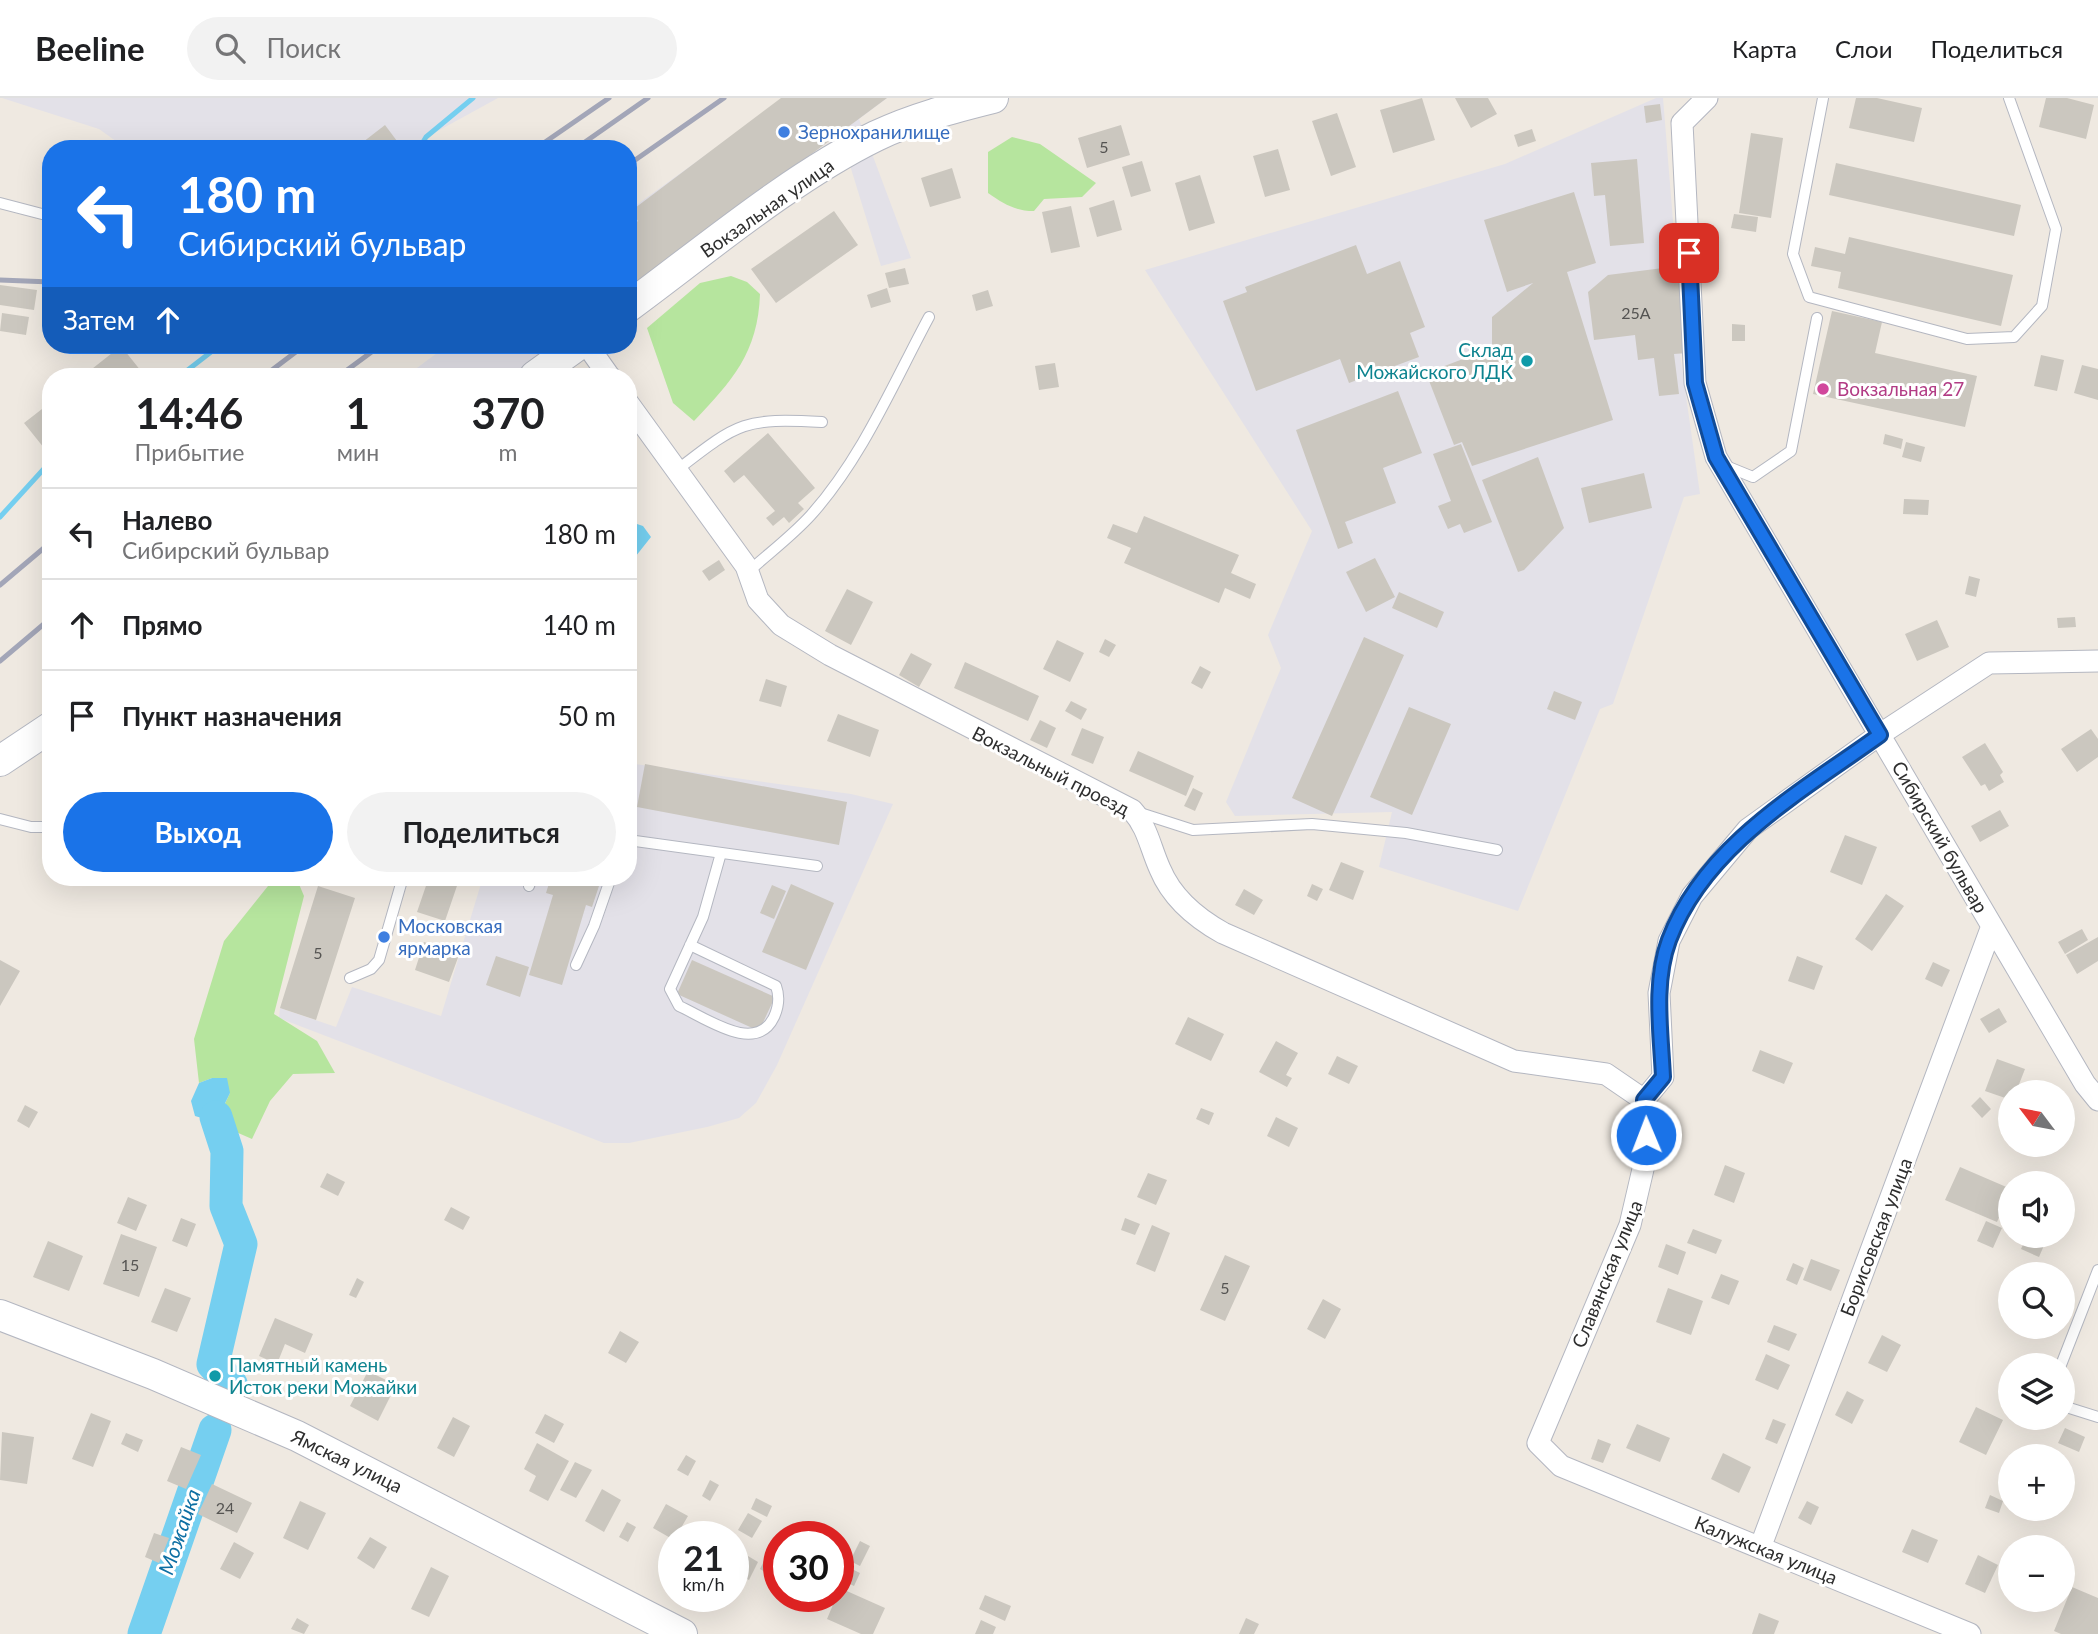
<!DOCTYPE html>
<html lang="ru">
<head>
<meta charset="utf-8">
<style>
  :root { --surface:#fff; --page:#f2f2f2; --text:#202124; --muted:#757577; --line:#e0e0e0; --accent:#1a73e8 }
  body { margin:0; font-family:Lato,sans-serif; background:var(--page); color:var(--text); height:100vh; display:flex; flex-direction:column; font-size:26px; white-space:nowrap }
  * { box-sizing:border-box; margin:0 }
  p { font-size:23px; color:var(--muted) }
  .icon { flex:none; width:38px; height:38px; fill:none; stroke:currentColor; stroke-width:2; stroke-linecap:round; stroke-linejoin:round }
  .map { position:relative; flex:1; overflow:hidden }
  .sheet { position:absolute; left:42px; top:270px; width:595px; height:518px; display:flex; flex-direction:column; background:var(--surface); border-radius:28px; box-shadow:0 7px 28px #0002 }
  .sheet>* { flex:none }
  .top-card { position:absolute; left:42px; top:42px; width:595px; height:214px; border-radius:28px; box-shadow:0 7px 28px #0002; background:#1a73e8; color:#fff; overflow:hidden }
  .needle { width:46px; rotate:302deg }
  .controls { position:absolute; left:1998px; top:982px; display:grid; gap:14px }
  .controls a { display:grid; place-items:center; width:77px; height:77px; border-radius:50%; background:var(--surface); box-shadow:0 7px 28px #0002; font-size:35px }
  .speed { position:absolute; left:658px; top:1423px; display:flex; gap:14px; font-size:35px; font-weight:700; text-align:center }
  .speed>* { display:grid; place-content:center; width:91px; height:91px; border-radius:50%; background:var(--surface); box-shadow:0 7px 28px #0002; line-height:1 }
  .speed small { font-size:18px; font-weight:400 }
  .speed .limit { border:10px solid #d22; background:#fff; color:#111 }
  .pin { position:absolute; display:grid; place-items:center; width:60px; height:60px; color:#fff; margin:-30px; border-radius:14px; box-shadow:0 4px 10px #0006 }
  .me { position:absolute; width:77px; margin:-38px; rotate:359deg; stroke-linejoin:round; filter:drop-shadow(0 0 5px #0008) }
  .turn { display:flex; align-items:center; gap:24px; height:147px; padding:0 21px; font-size:32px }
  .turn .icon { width:91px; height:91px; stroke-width:2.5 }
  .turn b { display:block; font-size:49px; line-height:60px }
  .then { display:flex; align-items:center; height:66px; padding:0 21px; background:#0003; gap:14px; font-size:26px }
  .eta { display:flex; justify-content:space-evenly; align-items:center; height:119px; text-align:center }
  .eta b { font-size:42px; font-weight:700; line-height:49px }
  .primary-button { display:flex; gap:14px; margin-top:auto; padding:14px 21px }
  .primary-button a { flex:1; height:80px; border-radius:42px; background:var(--accent); color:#fff; font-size:28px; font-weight:700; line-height:80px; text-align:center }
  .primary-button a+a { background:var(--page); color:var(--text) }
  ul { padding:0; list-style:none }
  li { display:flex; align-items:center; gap:21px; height:91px; padding:0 21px; border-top:2px solid var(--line) }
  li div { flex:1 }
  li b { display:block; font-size:26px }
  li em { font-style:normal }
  header { display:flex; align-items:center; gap:42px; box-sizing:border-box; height:98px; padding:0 35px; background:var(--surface); border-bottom:2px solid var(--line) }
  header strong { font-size:33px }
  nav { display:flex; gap:38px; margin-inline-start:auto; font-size:24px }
  .search { width:490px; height:63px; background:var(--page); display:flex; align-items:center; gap:18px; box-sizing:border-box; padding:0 24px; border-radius:38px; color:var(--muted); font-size:26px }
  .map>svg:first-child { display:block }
</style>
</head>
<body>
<header>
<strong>Beeline</strong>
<div class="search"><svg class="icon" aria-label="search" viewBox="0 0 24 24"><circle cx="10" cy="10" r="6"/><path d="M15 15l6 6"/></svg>Поиск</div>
<nav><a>Карта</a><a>Слои</a><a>Поделиться</a></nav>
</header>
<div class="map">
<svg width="2098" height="1536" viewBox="0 0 2098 1536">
  <rect width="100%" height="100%" fill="#efe9e1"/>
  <path fill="#e3e1e8" d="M2,0H498L405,51H127L99,31Z
    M785,0H887L859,21L911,160L881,168L840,35L628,192V113Z
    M1656,0H1663L1676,160L1687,255L1680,256L1700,396L1684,399L1613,606L1600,611L1518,813L1379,769L1392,714L1235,718L1226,704L1281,570L1268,537L1312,433L1145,172L1505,66Z
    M448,247H556L514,278H406Z
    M628,665L851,696L893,706L777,967L756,1005L739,1020L707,1029L629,1045H604L279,920L280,910L336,929L352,889L441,918L483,779H628Z"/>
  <path fill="#b6e59e" d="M1012,39L1040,46L1096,85L1082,99L1044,101L1034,113C1015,113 1004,106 988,95V54Z
    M731,178L747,184L760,196C758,255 732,283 694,323L673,305L647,230L700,185Z
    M291,779H296L304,798L274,916L317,943L335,975L293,976L270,1003L252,1041L236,1034L222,1012L230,995L212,980L199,985L194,941L224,843L268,788Z"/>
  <path fill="#75cff0" d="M628,423L643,428L651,439L628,468Z
    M212,980H227L230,995C221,1013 218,1026 195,1018L191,1003L199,985Z"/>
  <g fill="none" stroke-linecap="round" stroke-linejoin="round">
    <path stroke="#75cff0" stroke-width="5" d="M419,51L426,39L473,0
      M180,278L220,247
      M0,419L51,363"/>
    <path stroke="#75cff0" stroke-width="33" d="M216,1019L227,1053L226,1108L241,1146L213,1266L231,1286L229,1293
      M144,1536L215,1332"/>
  </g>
  <path fill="#cbc7bf" d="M781,0H887L628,192V130L638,123L631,113Z
    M1422,0L1435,42L1393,55L1380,12Z
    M1455,0H1488L1497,16L1471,30Z
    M1856,0H1877L1922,10L1914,44L1849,30Z
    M2046,0H2067L2094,7L2086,41L2039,29Z
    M1660,6L1662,22L1646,25L1644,8Z
    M1337,15L1356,69L1331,78L1312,23Z
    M385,27L400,47L395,51H354Z
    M1121,27L1130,57L1087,70L1078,40Z
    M1532,31L1536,43L1518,49L1514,37Z
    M1751,35L1783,40L1771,120L1739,115Z
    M1278,51L1290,92L1265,99L1253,58Z
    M1637,61L1644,145L1610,148L1605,97L1594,98L1591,65Z
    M1142,63L1151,93L1131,99L1122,69Z
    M1836,65L2021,107L2014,138L1829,97Z
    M952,70L961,100L930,109L921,80Z
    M1200,77L1215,125L1189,133L1175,85Z
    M1574,94L1596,165L1567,174L1613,322L1472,368L1462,344L1454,347L1426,275L1492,250V219L1533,185L1507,194L1484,122Z
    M1114,102L1122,132L1097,139L1089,110Z
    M1071,108L1080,149L1051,155L1042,114Z
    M834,113L858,147L776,205L751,171Z
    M1734,116L1758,119L1756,134L1731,130Z
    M1849,139L2013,177L2001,228L1838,190L1841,174L1811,168L1815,149L1845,156Z
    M1356,147L1367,176L1400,163L1425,229L1410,235L1419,259L1349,285L1340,261L1256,293L1223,203L1247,194L1245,189Z
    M1662,160H1676L1687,255L1674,256L1679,296L1659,298L1654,260L1638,262L1635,237L1594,242L1588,194L1608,177L1663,170Z
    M905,170L909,186L889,190L885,175Z
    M0,187L37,192L34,212L0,207Z
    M887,190L891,204L871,210L867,197Z
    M988,192L993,208L976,213L972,197Z
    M1832,213L1882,224L1875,255L1977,278L1965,329L1813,296Z
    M2,215L29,219L26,237L0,233Z
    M1732,226L1745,227V243H1732Z
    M121,248L145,278H83Z
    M2041,257L2064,262L2057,293L2034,288Z
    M1055,265L1059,289L1039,292L1035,268Z
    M2082,267L2098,271V302L2074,295Z
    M1398,293L1422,355L1383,370L1396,405L1345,424L1353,445L1338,451L1296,332Z
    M51,304V352L48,355L24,325Z
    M768,335L815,390L798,405L804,411L789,425L784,419L773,428L766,420L775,413L744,377L734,385L724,373Z
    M1885,336L1903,341L1901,351L1883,346Z
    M1906,344L1925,349L1921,364L1902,359Z
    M1461,346L1492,424L1464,435L1460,426L1448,431L1438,408L1451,403L1433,356Z
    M1538,359L1564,430L1524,472L1518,474L1482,382Z
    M1644,375L1652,410L1589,425L1581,390Z
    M1904,401L1929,402L1928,417L1903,416Z
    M1144,418L1239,457L1231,475L1256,486L1250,501L1225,490L1219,505L1124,465L1131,450L1107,440L1113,426L1137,435Z
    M1375,460L1395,499L1366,514L1346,474Z
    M719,462L725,472L709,483L702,473Z
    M1969,478L1980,481L1976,499L1965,496Z
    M847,491L873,504L851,547L825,533Z
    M1399,494L1444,514L1437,530L1392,510Z
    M2075,519L2076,529L2058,530L2057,520Z
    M1937,522L1949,549L1917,563L1905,536Z
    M1364,539L1404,557L1332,718L1292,700Z
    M1105,541L1116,547L1109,559L1099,554Z
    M1057,542L1084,555L1070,584L1043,571Z
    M911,555L932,566L919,589L899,577Z
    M965,564L1039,598L1028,623L954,590Z
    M1200,568L1211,574L1202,591L1191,585Z
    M766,581L787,588L781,609L759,603Z
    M1554,593L1582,604L1575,622L1547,611Z
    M1071,603L1087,611L1081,622L1065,613Z
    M1409,609L1451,626L1412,717L1370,699Z
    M838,616L879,632L870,659L827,643Z
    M1040,622L1056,630L1047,650L1030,642Z
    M1082,630L1104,639L1093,666L1071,657Z
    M2091,631L2098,641V659L2077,674L2061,651Z
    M1985,645L2003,674L2000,677L2004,684L1989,693L1985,686L1981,688L1962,659Z
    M1138,653L1194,678L1186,698L1129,673Z
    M645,666L847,704L839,747L637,709Z
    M1193,690L1203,695L1195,713L1184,708Z
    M2000,712L2009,728L1980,744L1971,728Z
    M1845,737L1877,749L1862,787L1830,774Z
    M1341,764L1364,773L1353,802L1329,792Z
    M429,779H460L445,823L417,814Z
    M551,779H602L592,809L586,807L562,887L529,877L553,797L546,795Z
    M791,786L834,805L806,872L762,854Z
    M1312,786L1323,791L1317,803L1307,798Z
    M772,787L786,793L774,821L760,815Z
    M318,788L355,800L316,922L280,910Z
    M1244,791L1263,802L1254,817L1235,807Z
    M1886,796L1904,808L1872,853L1855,841Z
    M2082,831L2088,842L2065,856L2058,844Z
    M2098,839V863L2077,876L2066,857Z
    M424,844L459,857L449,884L415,872Z
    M496,858L529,869L520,899L486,887Z
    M1797,858L1823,868L1814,892L1788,883Z
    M0,862L20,873L0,908Z
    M692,862L775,899L759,933L677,896Z
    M1933,864L1950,872L1942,889L1925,881Z
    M1999,910L2007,924L1989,935L1980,921Z
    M1188,919L1224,936L1211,963L1175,946Z
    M1276,943L1298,955L1286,977L1292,980L1287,989L1259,974Z
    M1760,952L1793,965L1784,986L1752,973Z
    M1337,958L1358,968L1349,986L1328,976Z
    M1997,961L2025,971L2016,994H2011V1002L1985,993Z
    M1980,999L1991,1011L1982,1020L1971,1008Z
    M25,1007L38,1014L29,1030L17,1023Z
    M1201,1010L1214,1015L1209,1027L1196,1021Z
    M1276,1019L1298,1030L1289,1049L1267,1038Z
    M1725,1067L1745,1075L1734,1105L1714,1097Z
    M1960,1069L2011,1091L1997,1124L1945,1102Z
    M327,1075L345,1084L338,1098L320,1089Z
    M1148,1075L1167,1082L1156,1107L1137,1099Z
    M128,1099L147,1107L136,1133L117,1125Z
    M451,1109L470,1119L463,1132L444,1122Z
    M181,1120L196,1126L187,1149L172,1143Z
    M1125,1120L1140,1126L1135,1137L1121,1132Z
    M1986,1123L2002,1130L1993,1150L1977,1143Z
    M1152,1127L1170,1135L1155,1174L1136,1166Z
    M1693,1131L1722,1142L1716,1156L1687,1145Z
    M121,1136L157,1149L139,1199L103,1186Z
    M2027,1138H2048L2039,1159L2021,1151Z
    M48,1143L83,1158L69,1193L33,1179Z
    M1666,1146L1686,1154L1678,1177L1658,1169Z
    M1225,1157L1250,1168L1225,1223L1200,1212Z
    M1811,1161L1840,1172L1831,1193L1803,1182Z
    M1793,1165L1804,1170L1797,1187L1786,1182Z
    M1721,1176L1739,1183L1729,1207L1711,1200Z
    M357,1180L364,1184L356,1200L349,1197Z
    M165,1190L191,1200L177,1234L151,1224Z
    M1668,1190L1703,1203L1691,1237L1656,1224Z
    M1323,1201L1341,1211L1325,1241L1307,1231Z
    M275,1220L313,1236L305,1255L285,1246L277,1266L259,1258Z
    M1774,1227L1797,1236L1789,1253L1767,1244Z
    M620,1233L639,1244L626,1265L608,1255Z
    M1882,1237L1901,1247L1887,1274L1868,1265Z
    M1766,1256L1790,1267L1778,1292L1755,1282Z
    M368,1273L396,1287L378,1323L350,1308Z
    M1847,1293L1864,1302L1852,1326L1835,1317Z
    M1976,1309L2003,1322L1986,1357L1959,1344Z
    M91,1315L111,1323L93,1369L72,1361Z
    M545,1316L564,1326L554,1345L535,1335Z
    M453,1319L470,1328L454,1359L437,1350Z
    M1773,1321L1786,1326L1777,1346L1765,1341Z
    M1637,1326L1670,1340L1660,1364L1626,1350Z
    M2065,1330L2085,1339L2079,1354L2058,1345Z
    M2,1334L34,1339L27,1386L0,1382Z
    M126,1335L143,1342L138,1354L121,1346Z
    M1598,1341L1611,1346L1603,1365L1591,1361Z
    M537,1345L569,1363L548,1403L529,1393L536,1378L524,1371Z
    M181,1349L201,1357L186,1391L167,1383Z
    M1723,1355L1751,1369L1739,1395L1711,1381Z
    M686,1357L696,1363L688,1378L677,1372Z
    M575,1364L592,1372L576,1400L560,1392Z
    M710,1382L719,1387L710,1403L702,1398Z
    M212,1386L252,1405L237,1435L198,1416Z
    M602,1391L621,1402L604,1434L585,1423Z
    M1990,1397L2003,1403L1999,1415L1985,1410Z
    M756,1400L772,1408L767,1419L751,1411Z
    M300,1403L326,1415L308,1452L283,1440Z
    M1807,1403L1819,1409L1811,1427L1798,1420Z
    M666,1406L688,1418L674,1442L653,1430Z
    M748,1415L762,1423L752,1440L738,1432Z
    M627,1424L636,1429L628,1444L619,1439Z
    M1912,1431L1938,1442L1928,1465L1902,1454Z
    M154,1435L169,1440L159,1465L145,1459Z
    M370,1439L387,1449L374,1471L357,1460Z
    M860,1443L870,1448L860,1468L850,1463Z
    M234,1444L254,1455L240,1481L220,1471Z
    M770,1451L779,1458L769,1476L760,1471Z
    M1978,1457L1998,1467L1985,1495L1965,1486Z
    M748,1458L758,1464L749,1482L738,1476Z
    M846,1468L860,1475L854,1488L840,1481Z
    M431,1469L449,1478L429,1519L411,1511Z
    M2072,1489L2098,1500V1536H2061L2054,1533Z
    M840,1490L885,1510L873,1536H861L827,1521Z
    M985,1497L1011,1508L1005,1523L979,1511Z
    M1759,1515L1779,1523L1774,1536H1752Z
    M297,1520L309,1527L304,1536L291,1531Z
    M1246,1520L1259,1526L1254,1536H1239Z
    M981,1522L996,1529L993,1536H975Z"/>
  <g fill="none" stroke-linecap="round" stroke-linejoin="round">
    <defs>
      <path id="service" d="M1823,0L1793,156L1809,199L1967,241L2014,239L2042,208L2056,131L2009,0
        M0,105L42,116
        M1726,368L1753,379L1791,353L1817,220
        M677,372C739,324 743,320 822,324
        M748,474C769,455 792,438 811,417C862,360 893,286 929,219
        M1137,714L1193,732L1312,726L1406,735L1497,752
        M0,721L31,729H51
        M628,742L817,768
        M529,788L532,779
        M690,847L776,888C780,899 779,908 774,919C756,957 706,920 679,908L670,891L703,819L721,755
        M576,867L594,828L611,779
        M350,880L371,871L379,862L403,779
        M2061,1267L2098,1172
        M2063,1308L2098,1319"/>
      <path id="minor" d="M1707,0L1682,25L1695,285L1716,359L2085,986L2098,1002
        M587,247L609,278
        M628,305L746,468L758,502L781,527L830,557L1132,712C1148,730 1150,749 1160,771C1172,800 1196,820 1223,835L1514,963L1606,976L1644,1002
        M1760,1450L1992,828
        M1970,1536L1561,1368L1538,1345L1630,1127L1647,1054L1644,1002L1663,979L1659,895L1669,843L1692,798L1748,731L1879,637L1989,565L2098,563"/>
      <path id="secondary" d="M628,209C704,153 792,79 876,38C914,20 953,10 993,0
        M535,278L578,247
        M0,663L51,629
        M0,1217L153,1276L297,1338L682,1536"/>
    </defs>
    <use href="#service" stroke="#b4b7c1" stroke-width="12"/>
    <use href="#minor" stroke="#b4b7c1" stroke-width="23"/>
    <use href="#secondary" stroke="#b4b7c1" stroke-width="32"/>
    <use href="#service" stroke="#fff" stroke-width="10"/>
    <use href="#minor" stroke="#fff" stroke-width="21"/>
    <use href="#secondary" stroke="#fff" stroke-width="30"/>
    <path stroke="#a3a6b8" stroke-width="5" d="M535,51L609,0
      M575,51L648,0
      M628,67L724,0
      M0,182L51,184
      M264,278L305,247
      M339,278L381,247
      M0,487L51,444
      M0,563L51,520"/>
  </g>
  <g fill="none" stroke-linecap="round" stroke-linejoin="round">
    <defs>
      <path id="route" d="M1646,1037L1644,1002L1663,979C1661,935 1653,885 1669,842C1705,747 1802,693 1880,637L1716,359L1695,285L1689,155"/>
    </defs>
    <use href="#route" stroke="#114b97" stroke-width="18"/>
    <use href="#route" stroke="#1a73e8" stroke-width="12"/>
  </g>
  <g fill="#3f7fe0" stroke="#fff" stroke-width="2.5">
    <circle cx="784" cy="34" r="7"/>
    <circle cx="384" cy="839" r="7"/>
  </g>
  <g fill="#0f9aa8" stroke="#fff" stroke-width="2.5">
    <circle cx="1527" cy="263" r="7"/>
    <circle cx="215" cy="1278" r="7"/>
  </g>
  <circle fill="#d1479c" stroke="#fff" stroke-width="2.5" cx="1823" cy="291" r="7"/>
  <g text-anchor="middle" stroke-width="6" stroke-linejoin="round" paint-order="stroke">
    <g font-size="16" fill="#555452">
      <text x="1104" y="55">5</text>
      <text x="1636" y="221">25А</text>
      <text x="318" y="861">5</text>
      <text x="130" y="1173">15</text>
      <text x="1225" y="1196">5</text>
      <text x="225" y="1416">24</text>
    </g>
    <g font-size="19" fill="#366cbe" stroke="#fff" text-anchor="start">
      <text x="798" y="41">Зернохранилище</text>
      <text x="398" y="835">Московская<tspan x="398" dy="22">ярмарка</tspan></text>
    </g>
    <g font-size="19" fill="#2e2e2e" stroke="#fff">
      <text transform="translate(767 110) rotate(-35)" y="7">Вокзальная улица</text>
      <text transform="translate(1051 673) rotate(27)" y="7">Вокзальный проезд</text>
      <text transform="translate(1940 739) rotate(60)" y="7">Сибирский бульвар</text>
      <text transform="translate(1876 1139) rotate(-69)" y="7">Борисовская улица</text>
      <text transform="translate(1607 1176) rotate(-68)" y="7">Славянская улица</text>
      <text transform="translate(347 1363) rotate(26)" y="7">Ямская улица</text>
      <text transform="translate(1766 1452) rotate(22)" y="7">Калужская улица</text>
    </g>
    <g font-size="19" fill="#0d838f" stroke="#fff" text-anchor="end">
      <text x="1513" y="259">Склад<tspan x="1513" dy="22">Можайского ЛДК</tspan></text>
      <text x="229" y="1274" text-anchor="start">Памятный камень<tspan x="229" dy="22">Исток реки Можайки</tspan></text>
    </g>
    <g font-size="19" fill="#b23c85" stroke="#fff" text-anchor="start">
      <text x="1837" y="298">Вокзальная 27</text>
    </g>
    <g font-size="21" font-style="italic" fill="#0d6fa3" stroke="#fff">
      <text transform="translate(180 1434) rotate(-71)" y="7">Можайка</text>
    </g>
  </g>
</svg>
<div class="controls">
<a><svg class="needle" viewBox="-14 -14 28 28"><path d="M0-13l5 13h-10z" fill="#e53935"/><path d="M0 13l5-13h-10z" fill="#757577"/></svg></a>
<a><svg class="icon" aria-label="sound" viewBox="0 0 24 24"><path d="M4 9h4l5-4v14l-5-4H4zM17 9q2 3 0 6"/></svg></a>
<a><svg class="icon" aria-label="search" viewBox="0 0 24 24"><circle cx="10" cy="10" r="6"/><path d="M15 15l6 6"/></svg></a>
<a><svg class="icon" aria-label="layers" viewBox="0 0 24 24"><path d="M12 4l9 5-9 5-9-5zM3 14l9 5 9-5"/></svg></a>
<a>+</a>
<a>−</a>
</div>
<div class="speed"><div>21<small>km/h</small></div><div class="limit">30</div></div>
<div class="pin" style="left:1689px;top:155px;background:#d93025"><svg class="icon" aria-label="arrive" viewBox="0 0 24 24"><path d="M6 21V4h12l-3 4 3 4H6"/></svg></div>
<svg class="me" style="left:1646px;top:1037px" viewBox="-20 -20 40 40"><circle r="17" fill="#1a73e8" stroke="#fff" stroke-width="3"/><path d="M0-11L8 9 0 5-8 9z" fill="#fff"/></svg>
<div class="top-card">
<div class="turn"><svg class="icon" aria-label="left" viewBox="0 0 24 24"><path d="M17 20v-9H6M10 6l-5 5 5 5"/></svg><div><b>180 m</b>Сибирский бульвар</div></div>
<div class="then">Затем<svg class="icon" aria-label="ahead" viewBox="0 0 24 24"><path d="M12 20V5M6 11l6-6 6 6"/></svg></div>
</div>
<section class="sheet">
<div class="eta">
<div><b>14:46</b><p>Прибытие</p></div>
<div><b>1</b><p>мин</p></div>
<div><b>370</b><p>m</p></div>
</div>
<ul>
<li><svg class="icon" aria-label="left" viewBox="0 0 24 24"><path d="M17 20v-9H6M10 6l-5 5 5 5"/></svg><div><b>Налево</b><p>Сибирский бульвар</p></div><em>180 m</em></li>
<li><svg class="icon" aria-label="ahead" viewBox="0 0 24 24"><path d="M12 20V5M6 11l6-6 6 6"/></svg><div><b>Прямо</b></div><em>140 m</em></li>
<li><svg class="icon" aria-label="arrive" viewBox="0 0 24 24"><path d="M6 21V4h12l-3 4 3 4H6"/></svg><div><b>Пункт назначения</b></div><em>50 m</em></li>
</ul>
<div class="primary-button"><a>Выход</a><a>Поделиться</a></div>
</section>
</div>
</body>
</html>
